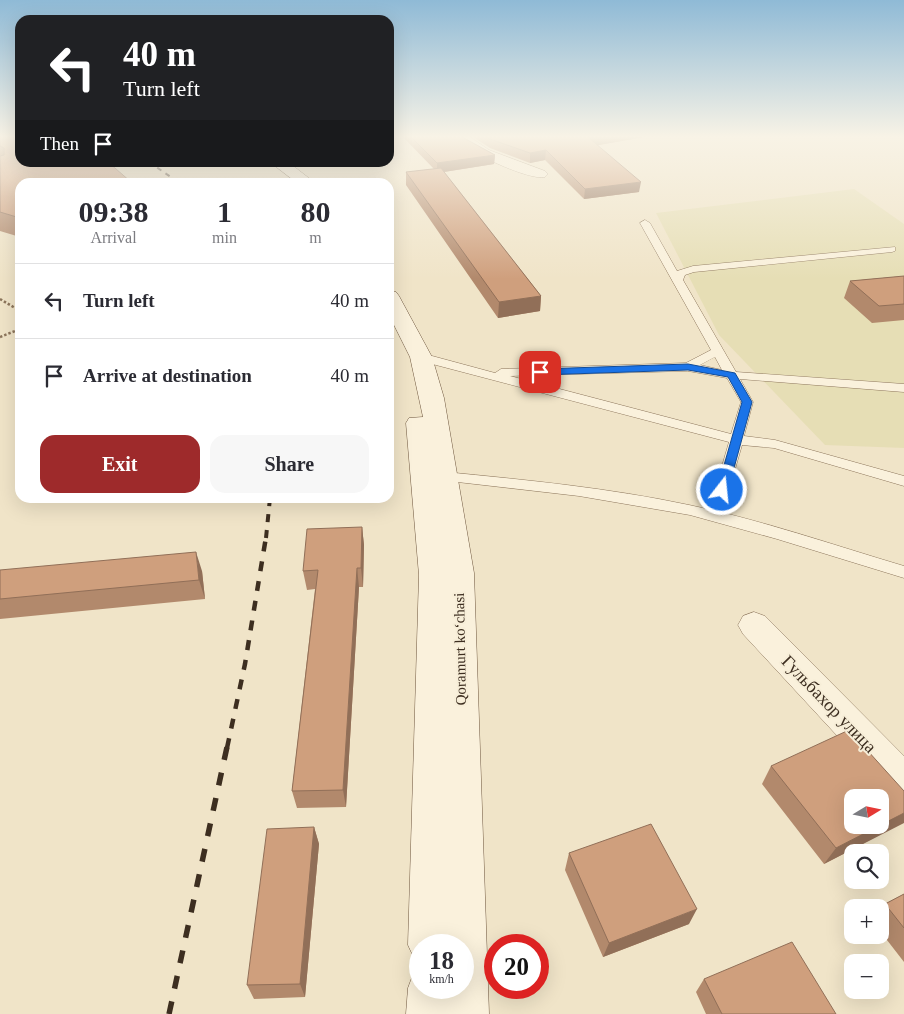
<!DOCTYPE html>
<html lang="en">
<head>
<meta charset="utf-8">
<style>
  :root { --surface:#fff; --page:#f7f7f7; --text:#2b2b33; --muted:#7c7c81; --line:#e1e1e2; --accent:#9e2a2b }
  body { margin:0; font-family:"Times New Roman",serif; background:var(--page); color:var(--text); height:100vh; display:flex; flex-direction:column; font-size:19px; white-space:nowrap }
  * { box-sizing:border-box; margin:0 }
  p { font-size:16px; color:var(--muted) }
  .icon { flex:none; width:28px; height:28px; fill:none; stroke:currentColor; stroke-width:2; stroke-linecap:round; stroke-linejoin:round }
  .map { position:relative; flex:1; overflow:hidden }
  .panel { position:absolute; left:15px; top:178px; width:379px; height:325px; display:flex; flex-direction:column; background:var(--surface); border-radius:15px; box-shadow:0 5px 20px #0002 }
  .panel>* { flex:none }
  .banner { position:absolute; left:15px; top:15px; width:379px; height:152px; border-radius:15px; box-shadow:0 5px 20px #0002; background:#202124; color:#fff; overflow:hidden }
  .needle { width:32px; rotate:80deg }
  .buttons { position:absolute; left:844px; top:789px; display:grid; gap:10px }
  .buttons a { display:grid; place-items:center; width:45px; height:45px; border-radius:10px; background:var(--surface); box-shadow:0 5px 20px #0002; font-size:25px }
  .speed { position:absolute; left:409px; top:934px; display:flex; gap:10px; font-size:25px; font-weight:700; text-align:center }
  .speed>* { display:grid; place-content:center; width:65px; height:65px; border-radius:50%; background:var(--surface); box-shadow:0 5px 20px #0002; line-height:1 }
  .speed small { font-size:12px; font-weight:400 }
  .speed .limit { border:8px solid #d22; background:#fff; color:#111 }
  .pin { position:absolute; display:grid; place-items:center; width:42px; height:42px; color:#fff; margin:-21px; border-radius:10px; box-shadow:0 2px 8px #0006 }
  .me { position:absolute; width:55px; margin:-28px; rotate:16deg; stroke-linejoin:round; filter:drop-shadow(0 0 4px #0008) }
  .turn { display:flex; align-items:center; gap:18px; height:105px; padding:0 25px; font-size:22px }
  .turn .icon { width:65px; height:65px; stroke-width:2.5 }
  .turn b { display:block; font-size:35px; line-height:42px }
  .then { display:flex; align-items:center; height:48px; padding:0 25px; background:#0003; gap:10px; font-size:19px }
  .eta { display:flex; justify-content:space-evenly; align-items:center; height:85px; text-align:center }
  .eta b { font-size:30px; font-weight:700; line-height:35px }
  .cta { display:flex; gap:10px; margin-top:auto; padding:10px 25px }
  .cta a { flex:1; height:58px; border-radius:15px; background:var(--accent); color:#fff; font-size:20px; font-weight:700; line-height:58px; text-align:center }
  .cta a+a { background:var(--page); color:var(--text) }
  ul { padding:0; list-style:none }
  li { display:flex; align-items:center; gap:15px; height:75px; padding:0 25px; border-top:1px solid var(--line) }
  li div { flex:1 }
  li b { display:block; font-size:19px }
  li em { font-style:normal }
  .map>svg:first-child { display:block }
</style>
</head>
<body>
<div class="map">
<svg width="904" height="1014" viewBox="0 0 904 1014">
  <rect width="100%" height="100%" fill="#f0e4c8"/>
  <path fill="#e6deb5" d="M854,189L904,224V448L825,445L719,335L656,213Z"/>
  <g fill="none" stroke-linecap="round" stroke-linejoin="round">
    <defs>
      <path id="lane" d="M645,220L650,223L677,271L693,266L895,247V251L892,252L694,272L685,275L683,280L736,372L904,384V392L740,379L753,402L744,436L775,440L904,476V486L774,448L742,445L729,490L722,495L715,490L729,442L417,360L415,357L421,353L495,373L501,369L686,363L711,350L640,223ZM715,357L722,370L700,365ZM688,371L727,378L741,402L731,434L510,376Z
        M445,472C527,480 609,488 689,505C762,520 833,545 904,566V578L777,539L690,515L579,496L440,480L438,477L440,474Z"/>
      <path id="street" d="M454,137H470L489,150L545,171L548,174L545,177C530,181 464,151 454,137Z
        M754,612L765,616L904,756V799L891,794L743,634L738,625L743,616Z"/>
      <path id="secondary" d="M270,162H288L314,182H296Z
        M389,290L396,292L399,296L432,357L444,398L474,573L489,1014H406L408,988L414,972L420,970V988H462V945H420V963L415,960L408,945L419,575L406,423L409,418L423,417L410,357L389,315Z"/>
    </defs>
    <use href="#lane" stroke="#8d765c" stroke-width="1"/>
    <use href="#street" stroke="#8d765c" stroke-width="1"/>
    <use href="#secondary" stroke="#6f573f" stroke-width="1"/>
    <path stroke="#8d765c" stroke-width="2.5" stroke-dasharray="2.5 2" stroke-linecap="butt" d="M0,299L20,311
      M0,337L20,329"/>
    <use href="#lane" fill="#faf1dc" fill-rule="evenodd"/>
    <use href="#street" fill="#faf1dc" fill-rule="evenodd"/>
    <use href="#secondary" fill="#faf1dc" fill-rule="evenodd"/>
    <path stroke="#3d2e20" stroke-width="2" stroke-dasharray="5 5" stroke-linecap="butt" d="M149,162L178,182"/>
    <path stroke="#3d2e20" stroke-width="4" stroke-dasharray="8 8" stroke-linecap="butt" d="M266,538L270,498"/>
    <path stroke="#3d2e20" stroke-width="4.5" stroke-dasharray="10 10" stroke-linecap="butt" d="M227,748L245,664L266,537"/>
    <path stroke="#3d2e20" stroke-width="5.5" stroke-dasharray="13 13" stroke-linecap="butt" d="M169,1014L227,747"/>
  </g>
  <path fill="#b2896c" d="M0,137L20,182V237L0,231Z
    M403,137H462L495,155L494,164L444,172L541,296L540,311L498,318L406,185V172L434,169Z
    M473,137H644L598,145L639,192L584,199L545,160L530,163L490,148Z
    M904,276V320L872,323L844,298L850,281Z
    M362,527L364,545L363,587H359L346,807L297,808L292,791L315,589L307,590L303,571Z
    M0,570L202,571L205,599L0,619Z
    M771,766L904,791V822L824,864L762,784Z
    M314,827L319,844L305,997L254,999L247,985Z
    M569,853L689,924L603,957L565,870Z
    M904,894V962L880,931V909L885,904Z
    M704,979L836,1014H706L696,992Z"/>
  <path fill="#916f58" d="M592,137H644L588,147L589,138Z
    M546,150L545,160L530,163V153Z
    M495,155L494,164L437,173V163Z
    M641,182L639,192L584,199L585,189Z
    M541,296L540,311L498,318L499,302Z
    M362,527L364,545L363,587L361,568Z
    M196,552L202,571L205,599L199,580Z
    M357,568L359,587L346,807L343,790Z
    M904,813V823L824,864L836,848Z
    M314,827L319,844L305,997L300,984Z
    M697,909L689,924L603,957L609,943Z"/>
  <path fill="#cf9f7d" stroke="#916f58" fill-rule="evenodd" d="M0,137H20V162H108L131,182H20V218L0,212V156L4,155V148L0,146Z
    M411,137H462L495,155L437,163Z
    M487,137H592L589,138L641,182L585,189L546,150L530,153L490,139Z
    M441,168L541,296L499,302L406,172Z
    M904,276V304L879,306L850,281Z
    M362,527L361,568H357L343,790L292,791L318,570L303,571L307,529Z
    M196,552L199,580L0,599V570Z
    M849,730L904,791V813L836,848L771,766ZM852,798H880V825H852Z
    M651,824L697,909L609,943L569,853Z
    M314,827L300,984L247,985L267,829Z
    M904,894V928L885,904Z
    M792,942L836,1014H722L704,979Z"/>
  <linearGradient id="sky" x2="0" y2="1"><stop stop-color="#8fbad6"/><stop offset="0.49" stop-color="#f8f3e6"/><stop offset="1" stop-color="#f8f3e6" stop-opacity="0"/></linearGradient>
  <rect width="904" height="279" fill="url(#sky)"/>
  <path fill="#1a73e8" stroke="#114b97" d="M688,364L735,373L752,402L728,490L722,494L717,490L742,402L728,377L688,370L540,375L536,372L540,369Z"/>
  <g text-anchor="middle" stroke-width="4" stroke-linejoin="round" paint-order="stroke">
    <g font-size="15" fill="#3d2e20" stroke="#f7eed8">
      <text transform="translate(460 649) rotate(-91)" y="5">Qoramurt koʻchasi</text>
    </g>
    <g font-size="18" fill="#3d2e20" stroke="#f7eed8">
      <text transform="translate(829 704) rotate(46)" y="6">Гульбахор улица</text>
    </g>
  </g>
</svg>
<div class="buttons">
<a><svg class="needle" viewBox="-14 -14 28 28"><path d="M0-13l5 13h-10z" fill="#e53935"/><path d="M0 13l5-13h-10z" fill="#7c7c81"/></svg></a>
<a><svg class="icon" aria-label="search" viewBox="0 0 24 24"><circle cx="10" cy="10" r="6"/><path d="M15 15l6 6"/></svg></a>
<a>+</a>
<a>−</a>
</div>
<div class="speed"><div>18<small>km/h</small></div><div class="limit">20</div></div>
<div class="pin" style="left:540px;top:372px;background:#d93025"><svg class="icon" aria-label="arrive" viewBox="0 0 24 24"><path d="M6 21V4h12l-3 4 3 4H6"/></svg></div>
<svg class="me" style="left:722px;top:490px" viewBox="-20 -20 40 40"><circle r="17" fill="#1a73e8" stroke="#fff" stroke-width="3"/><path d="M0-11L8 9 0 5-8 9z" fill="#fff"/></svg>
<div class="banner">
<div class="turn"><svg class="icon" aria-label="left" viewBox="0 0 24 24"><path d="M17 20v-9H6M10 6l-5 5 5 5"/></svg><div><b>40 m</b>Turn left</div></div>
<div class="then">Then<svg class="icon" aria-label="arrive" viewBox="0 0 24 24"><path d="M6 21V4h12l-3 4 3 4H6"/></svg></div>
</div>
<section class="panel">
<div class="eta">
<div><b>09:38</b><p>Arrival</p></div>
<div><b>1</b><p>min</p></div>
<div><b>80</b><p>m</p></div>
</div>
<ul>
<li><svg class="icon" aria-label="left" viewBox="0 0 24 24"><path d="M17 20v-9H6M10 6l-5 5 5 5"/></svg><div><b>Turn left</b></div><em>40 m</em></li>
<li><svg class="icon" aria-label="arrive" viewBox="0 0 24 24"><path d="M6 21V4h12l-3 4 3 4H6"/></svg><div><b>Arrive at destination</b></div><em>40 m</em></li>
</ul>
<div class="cta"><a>Exit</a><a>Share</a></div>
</section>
</div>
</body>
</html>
